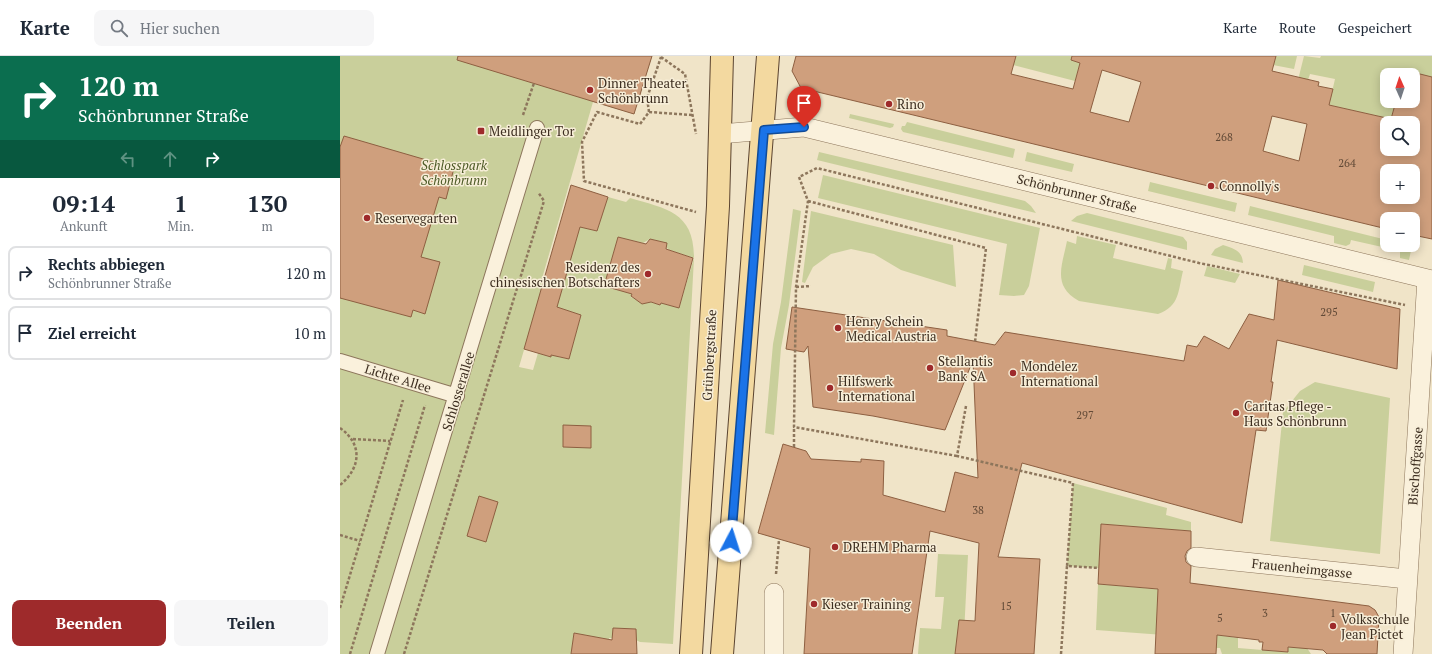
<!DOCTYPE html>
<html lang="de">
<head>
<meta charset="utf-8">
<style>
  :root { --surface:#fff; --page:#f6f6f7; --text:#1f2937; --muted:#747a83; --line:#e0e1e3; --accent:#9e2a2b }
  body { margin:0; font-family:"PT Serif",serif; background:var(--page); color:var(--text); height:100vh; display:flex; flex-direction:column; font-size:15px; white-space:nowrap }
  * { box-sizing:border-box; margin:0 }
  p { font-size:13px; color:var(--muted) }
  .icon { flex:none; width:22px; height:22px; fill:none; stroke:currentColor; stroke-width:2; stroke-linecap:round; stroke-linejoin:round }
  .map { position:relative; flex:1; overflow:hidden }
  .panel { display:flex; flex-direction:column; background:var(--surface); width:340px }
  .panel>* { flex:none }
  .guide { background:#0b6e4f; color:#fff; overflow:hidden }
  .needle { width:26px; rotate:357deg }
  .controls { position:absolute; left:1040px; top:12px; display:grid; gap:8px }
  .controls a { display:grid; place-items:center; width:40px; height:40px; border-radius:8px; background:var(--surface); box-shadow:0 2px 10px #0003; font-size:20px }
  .pin { position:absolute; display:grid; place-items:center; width:34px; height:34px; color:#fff; margin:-41px -17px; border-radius:50% 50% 50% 0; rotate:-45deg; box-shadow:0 0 4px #0007 }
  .pin .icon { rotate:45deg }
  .me { position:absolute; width:44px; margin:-22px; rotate:5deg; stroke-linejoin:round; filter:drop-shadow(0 0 3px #0008) }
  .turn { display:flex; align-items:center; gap:14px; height:84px; padding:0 12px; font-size:18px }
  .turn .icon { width:52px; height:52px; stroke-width:2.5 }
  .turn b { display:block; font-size:28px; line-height:34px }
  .lanes { display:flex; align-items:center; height:38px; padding:0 12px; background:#0003; justify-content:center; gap:20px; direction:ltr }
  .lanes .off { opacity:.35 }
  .eta { display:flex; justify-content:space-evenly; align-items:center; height:68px; text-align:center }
  .eta b { font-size:24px; font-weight:700; line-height:28px }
  .cta { display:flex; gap:8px; margin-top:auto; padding:8px 12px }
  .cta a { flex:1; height:46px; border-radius:8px; background:var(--accent); color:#fff; font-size:16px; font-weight:700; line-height:46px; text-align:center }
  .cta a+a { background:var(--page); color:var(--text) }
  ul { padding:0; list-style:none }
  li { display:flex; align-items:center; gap:12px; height:54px; margin:0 8px 6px; padding:0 4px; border:2px solid var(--line); border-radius:8px }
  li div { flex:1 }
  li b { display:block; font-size:15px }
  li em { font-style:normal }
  header { display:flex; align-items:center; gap:24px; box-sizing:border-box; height:56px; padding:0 20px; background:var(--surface); border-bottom:1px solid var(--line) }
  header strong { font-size:19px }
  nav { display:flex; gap:22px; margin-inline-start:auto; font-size:14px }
  .search { width:280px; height:36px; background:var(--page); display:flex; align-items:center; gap:10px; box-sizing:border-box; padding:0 14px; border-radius:8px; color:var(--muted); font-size:15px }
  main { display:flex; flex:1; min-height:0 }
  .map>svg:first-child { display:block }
</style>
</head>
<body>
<header>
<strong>Karte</strong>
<div class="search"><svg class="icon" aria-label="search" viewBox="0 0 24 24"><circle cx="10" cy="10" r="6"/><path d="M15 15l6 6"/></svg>Hier suchen</div>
<nav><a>Karte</a><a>Route</a><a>Gespeichert</a></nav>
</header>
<main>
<section class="panel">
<div class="guide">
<div class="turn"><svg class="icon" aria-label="right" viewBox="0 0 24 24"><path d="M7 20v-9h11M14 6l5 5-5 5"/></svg><div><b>120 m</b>Schönbrunner Straße</div></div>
<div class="lanes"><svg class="icon off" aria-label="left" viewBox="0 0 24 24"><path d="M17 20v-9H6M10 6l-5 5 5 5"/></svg><svg class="icon off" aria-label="ahead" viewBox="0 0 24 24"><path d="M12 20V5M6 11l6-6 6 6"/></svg><svg class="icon" aria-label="right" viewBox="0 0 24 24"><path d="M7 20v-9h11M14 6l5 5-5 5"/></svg></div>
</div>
<div class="eta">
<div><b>09:14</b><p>Ankunft</p></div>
<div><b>1</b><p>Min.</p></div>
<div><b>130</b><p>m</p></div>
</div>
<ul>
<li><svg class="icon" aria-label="right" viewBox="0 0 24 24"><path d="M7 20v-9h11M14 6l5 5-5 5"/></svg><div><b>Rechts abbiegen</b><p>Schönbrunner Straße</p></div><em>120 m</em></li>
<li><svg class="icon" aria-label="arrive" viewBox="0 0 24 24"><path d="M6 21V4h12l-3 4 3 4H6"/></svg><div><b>Ziel erreicht</b></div><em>10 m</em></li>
</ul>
<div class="cta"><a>Beenden</a><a>Teilen</a></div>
</section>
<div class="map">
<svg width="1092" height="598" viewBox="0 0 1092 598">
  <rect width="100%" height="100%" fill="#f0e4c8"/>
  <path fill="#c9cf9b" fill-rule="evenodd" d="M0,0H312L294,58L253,46L201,226L203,227L240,171L257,175L268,141L286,146L290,142C327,153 354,156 354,202L333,588L300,586L296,584V573L274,572L273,582H269V584L234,577L231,598H0ZM278,181L303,187L310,183L326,187L327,192L329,194L354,202L339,252L321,247L320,249L310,246L302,247L291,241L292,238L264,230ZM198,246L241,259L229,303L219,301L212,295L211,301L198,297L193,314L179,311Z
    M676,0H742L735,25L673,9Z
    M936,0H957L954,13L933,9Z
    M964,0L980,2L981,0H1092V84L1073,115V93L1081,19L1064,14L1062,19H1047V45H1056L1051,63L989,49L995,23L970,18L967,27L958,24Z
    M510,58L554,68L553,71L550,72L509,62Z
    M567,66L675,93L673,102L563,76L561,73L562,70H565Z
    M479,96L685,145L691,150L696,157L477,104Z
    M687,96L734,108L732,116L685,105Z
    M483,119L700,172L689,230L684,239L674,240L659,239L667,188L478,142Z
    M810,126L897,147L895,156L808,135Z
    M910,150L1047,184V189L1072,190L1069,204L1060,202V195L1011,184L1010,188L1006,190L994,187V180L908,159Z
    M453,153L461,155L449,249L441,292L434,379L425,377L433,288L441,246Z
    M471,155L613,189L616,231L561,214L534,198L511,193L491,198L473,211L465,227L462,226Z
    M747,157L843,181L847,186V194L731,165L737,160Z
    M737,180L776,189L773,202L825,214L828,202L832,203L831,212L843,215C838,235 840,250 818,258L739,245C712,230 722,210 727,185L736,188Z
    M883,189C894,193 902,194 903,207L871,199L875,193Z
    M964,209L1035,226L1033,236L962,219Z
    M867,210L900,218L895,227L864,220Z
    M975,326L1050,342L1040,498L930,485L943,356L960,335Z
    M733,427L827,452L826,459L851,466V475L761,468L759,512L727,510Z
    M598,498L628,499L623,598H578L580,572L601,573L604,541H595Z
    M758,528L849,536L824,579L756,574Z
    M877,579L898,582V592L948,596V591L967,592L971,598H882L880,592H876Z"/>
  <path fill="#cf9f7d" stroke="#8d5f41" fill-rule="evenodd" d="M118,0H312L294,58L117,4Z
    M456,0H676L671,18L733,33L740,7L731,4L732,0H936L932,15L979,26L978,30L993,33L989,49L1051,63L1056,45H1073V19H1062L1064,14L1092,21V183L1073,179V163H1047V173L461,32L452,15ZM762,14L801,26L789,66L750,56ZM932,60L967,68L959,105L923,95ZM1047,67H1073V93H1047ZM1047,115H1073V141H1047Z
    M4,80L114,112L106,143L99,141L81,201L100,206L85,258L73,254L71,261L0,242V91Z
    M231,129L268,141L257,175L240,171L217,251L241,259L229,303L211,299V301L184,293Z
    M278,181L306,188L310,183L327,187L326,193L353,202L339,252L321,247L320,249L311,246L302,248L291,240L292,238L264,230Z
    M938,224L1060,253L1057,313L937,284L931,326H933L926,375L916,374L902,467L682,407L658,501L700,503L694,598H615L619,564L635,565L639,487L590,475L572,598H464L470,492L418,477L443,388L466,395L471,403L521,406V403L544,405L543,439L605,456L615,416L638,422L633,304L605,374L533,360L473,351L468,290L464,296L446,293L452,251L607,274V280L655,289L665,276L844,305L847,289L857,291L864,280L889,293L909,258L934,264Z
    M223,369L251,370V392L223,391Z
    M139,440L158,446L146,486L127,480Z
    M761,468L851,475V492L847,495L845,500L846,506L851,510L850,527L1029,550L1035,554L1039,561L1037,598H987L983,594L948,591V596L922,594L923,586H919V584L877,579L876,598H815L818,533L758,528Z
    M273,572L296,573L297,598H231L234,577L272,584Z"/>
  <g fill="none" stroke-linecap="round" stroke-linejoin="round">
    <defs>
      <path id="pedestrian" d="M0,305L117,340
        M37,598L197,72"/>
      <path id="minor" d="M380,78L464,71L1092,224
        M856,501L1067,523
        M434,598V537
        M1063,598L1087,223"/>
      <path id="primary" d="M351,598L378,150L382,0
        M382,598L428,0"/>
    </defs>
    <use href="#pedestrian" stroke="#8d765c" stroke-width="16"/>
    <use href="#minor" stroke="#8d765c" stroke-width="20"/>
    <use href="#primary" stroke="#5b4430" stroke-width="24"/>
    <path stroke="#8d765c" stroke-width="2.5" stroke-dasharray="3 2" stroke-linecap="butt" d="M321,1L345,18L356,78
      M309,56L307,42L321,1
      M183,59L194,27
      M352,59L309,56L300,68L257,56L242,86L244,125L356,156
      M468,145L646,192L635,286
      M456,231L471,230
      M626,350L617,400L733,427L727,510L759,512
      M0,372C23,388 21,412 0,429
      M13,383L50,385
      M454,391V371
      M617,400L454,371L456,231L468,145L459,121L477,112L859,207L1065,249
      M0,479L20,485
      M436,518L439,484
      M0,552L63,344
      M10,598L85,349
      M64,598L204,145L198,136
      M721,598L727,510"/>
    <use href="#pedestrian" stroke="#faf1dc" stroke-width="14"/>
    <use href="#minor" stroke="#faf1dc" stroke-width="19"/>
    <use href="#primary" stroke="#f3d9a0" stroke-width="22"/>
  </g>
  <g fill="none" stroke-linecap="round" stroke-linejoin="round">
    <defs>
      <path id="route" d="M391,485L424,74L464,71"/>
    </defs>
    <use href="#route" stroke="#114b97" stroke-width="10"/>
    <use href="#route" stroke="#1a73e8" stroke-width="7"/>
  </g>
  <g fill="#9e2a2b" stroke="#f7eed8" stroke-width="1.5">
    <circle cx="250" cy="34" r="4"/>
    <circle cx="549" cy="48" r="4"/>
    <rect x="137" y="71" width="8" height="8" rx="2"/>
    <circle cx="871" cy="130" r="4"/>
    <circle cx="27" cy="162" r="4"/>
    <circle cx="308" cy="218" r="4"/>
    <circle cx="498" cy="272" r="4"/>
    <circle cx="590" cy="312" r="4"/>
    <circle cx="673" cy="317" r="4"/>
    <circle cx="490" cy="332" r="4"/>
    <circle cx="896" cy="357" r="4"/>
    <circle cx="495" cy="491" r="4"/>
    <circle cx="474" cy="548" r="4"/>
    <circle cx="993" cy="570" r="4"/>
  </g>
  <g text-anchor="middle" stroke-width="3" stroke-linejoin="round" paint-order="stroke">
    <g font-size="11" fill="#624a37">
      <text x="884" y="85">268</text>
      <text x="1007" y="111">264</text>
      <text x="989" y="260">295</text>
      <text x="745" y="363">297</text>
      <text x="638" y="458">38</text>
      <text x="666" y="554">15</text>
      <text x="925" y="561">3</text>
      <text x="993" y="561">1</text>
      <text x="880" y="566">5</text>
    </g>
    <g font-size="13" fill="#3d2e20" stroke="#f7eed8" text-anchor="start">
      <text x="258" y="32">Dinner Theater<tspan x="258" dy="15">Schönbrunn</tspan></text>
      <text x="557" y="53">Rino</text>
      <text x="149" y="80">Meidlinger Tor</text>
      <text x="879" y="135">Connolly's</text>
      <text x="35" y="167">Reservegarten</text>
      <text x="300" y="216" text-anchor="end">Residenz des<tspan x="300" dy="15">chinesischen Botschafters</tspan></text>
      <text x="506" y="270">Henry Schein<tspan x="506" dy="15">Medical Austria</tspan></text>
      <text x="598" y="310">Stellantis<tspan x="598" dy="15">Bank SA</tspan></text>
      <text x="681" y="315">Mondelez<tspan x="681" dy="15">International</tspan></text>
      <text x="498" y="330">Hilfswerk<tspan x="498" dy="15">International</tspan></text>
      <text x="904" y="355">Caritas Pflege -<tspan x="904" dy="15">Haus Schönbrunn</tspan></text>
      <text x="503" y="496">DREHM Pharma</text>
      <text x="482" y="553">Kieser Training</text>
      <text x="1001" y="568">Volksschule<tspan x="1001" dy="15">Jean Pictet</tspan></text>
    </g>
    <g font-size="13" font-style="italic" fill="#4d5a26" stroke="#f7eed8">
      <text x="114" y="114">Schlosspark<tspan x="114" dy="15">Schönbrunn</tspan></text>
    </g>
    <g font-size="13" fill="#3d2e20" stroke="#f7eed8">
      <text transform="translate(737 137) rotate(14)" y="5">Schönbrunner Straße</text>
      <text transform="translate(369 299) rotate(-87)" y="5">Grünbergstraße</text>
      <text transform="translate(58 322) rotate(17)" y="5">Lichte Allee</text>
      <text transform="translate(118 335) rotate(-73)" y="5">Schlosserallee</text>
      <text transform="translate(1075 410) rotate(-86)" y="5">Bischoffgasse</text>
      <text transform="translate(962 512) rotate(6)" y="5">Frauenheimgasse</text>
    </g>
  </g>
</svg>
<div class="controls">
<a><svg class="needle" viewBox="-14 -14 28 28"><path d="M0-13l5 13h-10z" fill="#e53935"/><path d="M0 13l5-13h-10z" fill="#747a83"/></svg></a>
<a><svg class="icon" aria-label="search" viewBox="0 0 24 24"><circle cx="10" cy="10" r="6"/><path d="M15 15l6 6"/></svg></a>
<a>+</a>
<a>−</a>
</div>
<div class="pin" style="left:464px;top:71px;background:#d93025"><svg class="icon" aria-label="arrive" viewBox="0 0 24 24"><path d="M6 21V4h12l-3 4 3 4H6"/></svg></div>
<svg class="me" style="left:391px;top:485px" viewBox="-20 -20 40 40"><circle r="19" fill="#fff"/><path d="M0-13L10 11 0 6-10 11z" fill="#1a73e8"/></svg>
</div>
</main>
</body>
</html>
